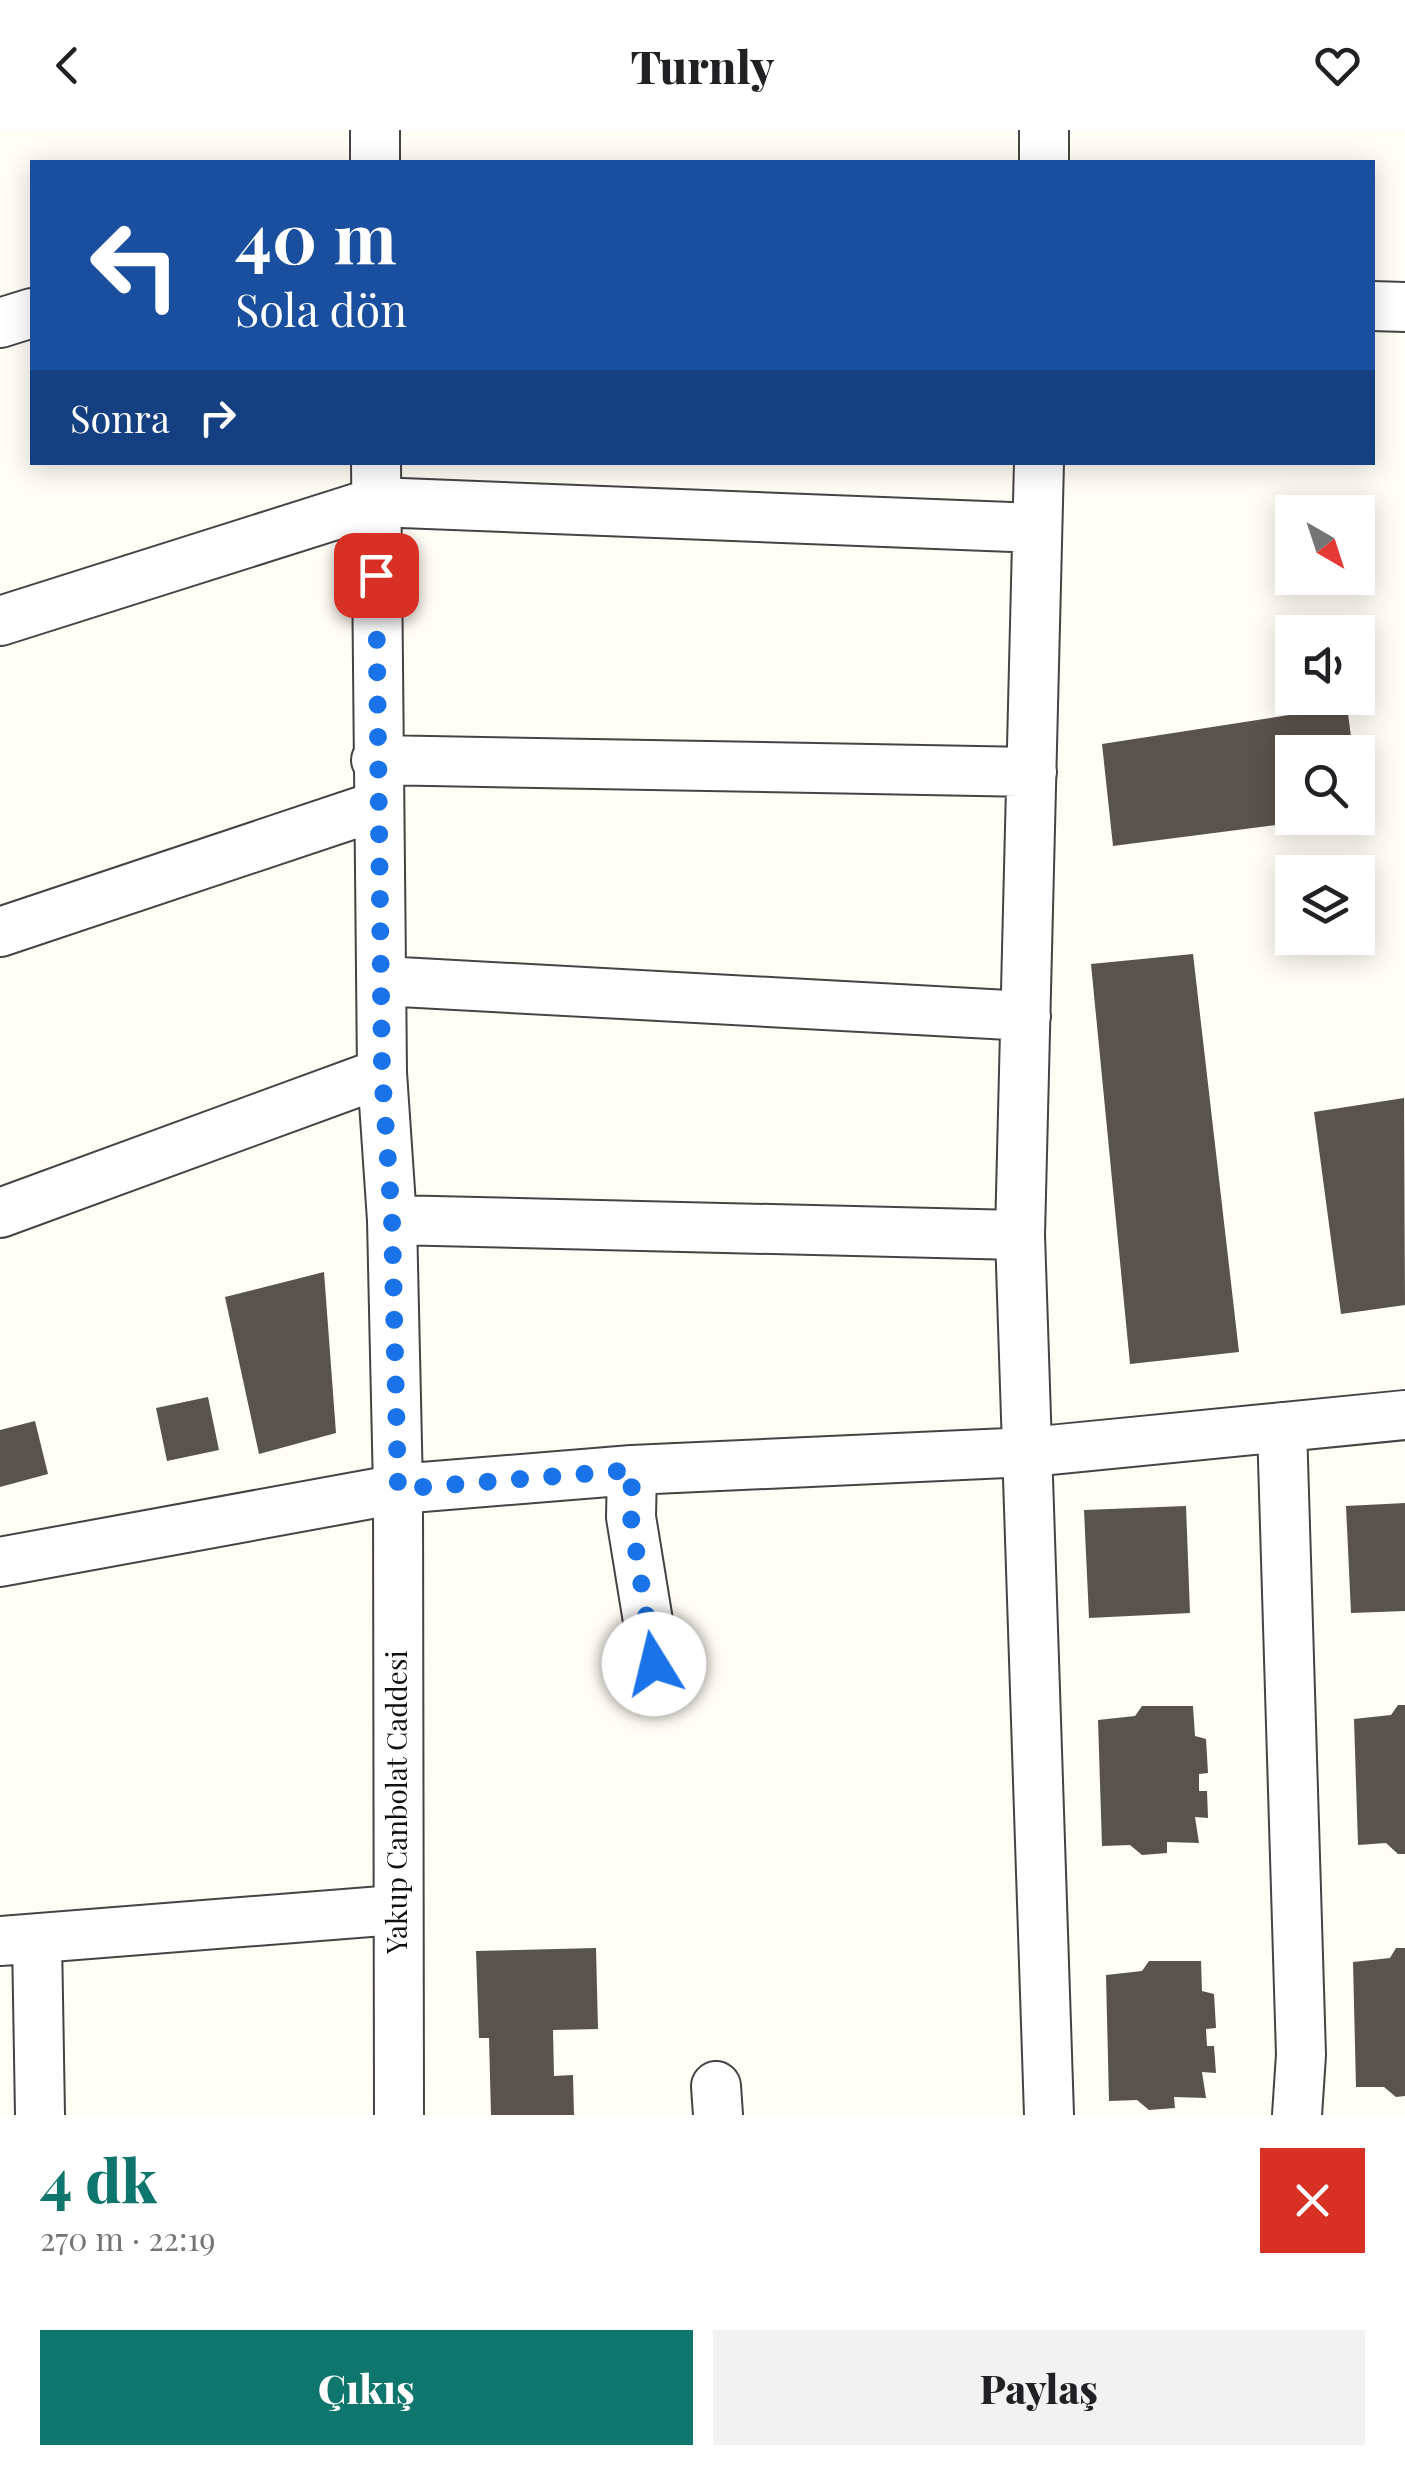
<!DOCTYPE html>
<html lang="tr">
<head>
<meta charset="utf-8">
<style>
  :root { --surface:#fff; --page:#f2f2f2; --text:#202124; --muted:#757577; --accent:#0f766e }
  body { margin:0; font-family:"Playfair Display",serif; background:var(--page); color:var(--text); height:100vh; display:flex; flex-direction:column; font-size:38px; white-space:nowrap }
  * { box-sizing:border-box; margin:0 }
  p { font-size:32px; color:var(--muted) }
  .icon { flex:none; width:55px; height:55px; fill:none; stroke:currentColor; stroke-width:2; stroke-linecap:round; stroke-linejoin:round }
  .map { position:relative; height:1985px; overflow:hidden }
  .details { display:flex; flex-direction:column; background:var(--surface); flex:1 }
  .details>* { flex:none }
  .banner { position:absolute; left:30px; top:30px; width:1345px; height:305px; border-radius:0px; box-shadow:0 5px 25px #0003; background:#1a4fa0; color:#fff; overflow:hidden }
  .needle { width:65px; rotate:141deg }
  .controls { position:absolute; left:1275px; top:365px; display:grid; gap:20px }
  .controls a { display:grid; place-items:center; width:100px; height:100px; border-radius:0px; background:var(--surface); box-shadow:0 5px 25px #0003; font-size:50px }
  .pin { position:absolute; display:grid; place-items:center; width:85px; height:85px; color:#fff; margin:-42px; border-radius:20px; box-shadow:0 5px 15px #0006 }
  .me { position:absolute; width:110px; margin:-55px; rotate:351deg; stroke-linejoin:round; filter:drop-shadow(0 0 8px #0008) }
  .turn { display:flex; align-items:center; gap:35px; height:210px; padding:0 40px; font-size:45px }
  .turn .icon { width:130px; height:130px; stroke-width:2.5 }
  .turn b { display:block; font-size:70px; line-height:85px }
  .then { display:flex; align-items:center; height:95px; padding:0 40px; background:#0003; gap:20px; font-size:38px }
  .round { display:grid; place-items:center; flex:none; width:105px; height:105px; border-radius:0px; background:var(--page) }
  .head { display:flex; align-items:center; justify-content:space-between; height:170px; padding:0 40px }
  h1 { font-size:60px; font-weight:800; line-height:75px; color:var(--accent) }
  .button { display:flex; gap:20px; margin-top:auto; padding:20px 40px }
  .button a { flex:1; height:115px; border-radius:0px; background:var(--accent); color:#fff; font-size:40px; font-weight:800; line-height:115px; text-align:center }
  .button a+a { background:var(--page); color:var(--text) }
  header { display:flex; justify-content:space-between; align-items:center; height:130px; padding:0 40px; background:var(--surface); font-size:45px; font-weight:800 }
  .map>svg:first-child { display:block }
</style>
</head>
<body>
<header><svg class="icon" aria-label="back" viewBox="0 0 24 24"><path d="M15 5l-7 7 7 7"/></svg>Turnly<svg class="icon" aria-label="heart" viewBox="0 0 24 24"><path d="M12 20l-8-8c-3-5 5-10 8-4 3-6 11-1 8 4z"/></svg></header>
<div class="map">
<svg width="1405" height="1985" viewBox="0 0 1405 1985">
  <rect width="100%" height="100%" fill="#fffdf5"/>
  <path fill="#5a524d" d="M1347,576L1353,622H1292V688L1314,690L1113,716L1102,614Z
    M1193,824L1239,1222L1130,1234L1091,834Z
    M1404,968L1405,1175L1341,1184L1314,982Z
    M324,1142L336,1303L259,1324L225,1167Z
    M208,1267L219,1320L167,1331L156,1278Z
    M35,1291L48,1344L0,1357V1300Z
    M1405,1373V1481L1351,1483L1346,1376Z
    M1186,1376L1190,1483L1089,1488L1084,1380Z
    M1398,1575H1405V1724H1398L1386,1713L1358,1715L1354,1589L1391,1585Z
    M1142,1576H1193L1195,1606L1206,1609L1208,1643L1199,1644V1661H1207L1208,1688L1195,1687L1199,1713L1167,1712V1723L1142,1725L1130,1715L1102,1716L1098,1590L1135,1586Z
    M596,1818L598,1899L553,1900L554,1946L573,1945L574,1985H491L489,1908H479L476,1821Z
    M1396,1818H1405V1966L1396,1967L1384,1957H1356L1353,1832L1390,1828Z
    M1149,1831H1201L1202,1861L1214,1864L1216,1898L1206,1899L1207,1916H1214L1216,1943L1202,1942L1206,1968L1174,1967L1175,1978L1149,1980L1137,1970L1109,1971L1106,1845L1142,1841Z"/>
  <g fill="none" stroke-linecap="round" stroke-linejoin="round">
    <defs>
      <path id="minor" d="M375,0V32
        M1044,0V32
        M1372,176L1405,177
        M0,193L32,183
        M376,332L382,943L392,1090L398,1359L399,1985
        M1039,332L1020,1105L1049,1985
        M0,491L376,372L1037,398
        M376,630L1032,642
        M0,802L377,676
        M382,851L1026,886
        M0,1083L382,943
        M392,1090L1020,1105
        M1282,1297L1301,1925L1297,1985
        M632,1340L631,1387L655,1534
        M0,1432L398,1359L632,1340L1029,1322L1405,1285
        M37,1809L40,1985
        M0,1811L395,1780
        M716,1956L718,1985"/>
    </defs>
    <use href="#minor" stroke="#444" stroke-width="52"/>
    <use href="#minor" stroke="#fff" stroke-width="48"/>
  </g>
  <g fill="none" stroke-linecap="round" stroke-linejoin="round">
    <path stroke="#1a73e8" stroke-width="18" stroke-dasharray="0 32.4" d="M376,445L382,942L392,1090L398,1359L632,1340L631,1388L654,1534"/>
  </g>
  <g text-anchor="middle" stroke-width="10" stroke-linejoin="round" paint-order="stroke">
    <g font-size="28" fill="#111" stroke="#fff">
      <text transform="translate(397 1672) rotate(-90)" y="10">Yakup Canbolat Caddesi</text>
    </g>
  </g>
</svg>
<div class="controls">
<a><svg class="needle" viewBox="-14 -14 28 28"><path d="M0-13l5 13h-10z" fill="#e53935"/><path d="M0 13l5-13h-10z" fill="#757577"/></svg></a>
<a><svg class="icon" aria-label="sound" viewBox="0 0 24 24"><path d="M4 9h4l5-4v14l-5-4H4zM17 9q2 3 0 6"/></svg></a>
<a><svg class="icon" aria-label="search" viewBox="0 0 24 24"><circle cx="10" cy="10" r="6"/><path d="M15 15l6 6"/></svg></a>
<a><svg class="icon" aria-label="layers" viewBox="0 0 24 24"><path d="M12 4l9 5-9 5-9-5zM3 14l9 5 9-5"/></svg></a>
</div>
<div class="pin" style="left:376px;top:445px;background:#d93025"><svg class="icon" aria-label="arrive" viewBox="0 0 24 24"><path d="M6 21V4h12l-3 4 3 4H6"/></svg></div>
<svg class="me" style="left:654px;top:1534px" viewBox="-20 -20 40 40"><circle r="19" fill="#fff"/><path d="M0-13L10 11 0 6-10 11z" fill="#1a73e8"/></svg>
<div class="banner">
<div class="turn"><svg class="icon" aria-label="left" viewBox="0 0 24 24"><path d="M17 20v-9H6M10 6l-5 5 5 5"/></svg><div><b>40 m</b>Sola dön</div></div>
<div class="then">Sonra<svg class="icon" aria-label="right" viewBox="0 0 24 24"><path d="M7 20v-9h11M14 6l5 5-5 5"/></svg></div>
</div>
</div>
<section class="details">
<div class="head"><div><h1>4 dk</h1><p>270 m · 22:19</p></div><a class="round" style="background:#d93025;color:#fff"><svg class="icon" aria-label="close" viewBox="0 0 24 24"><path d="M6 6l12 12M18 6L6 18"/></svg></a></div>
<div class="button"><a>Çıkış</a><a>Paylaş</a></div>
</section>
</body>
</html>
